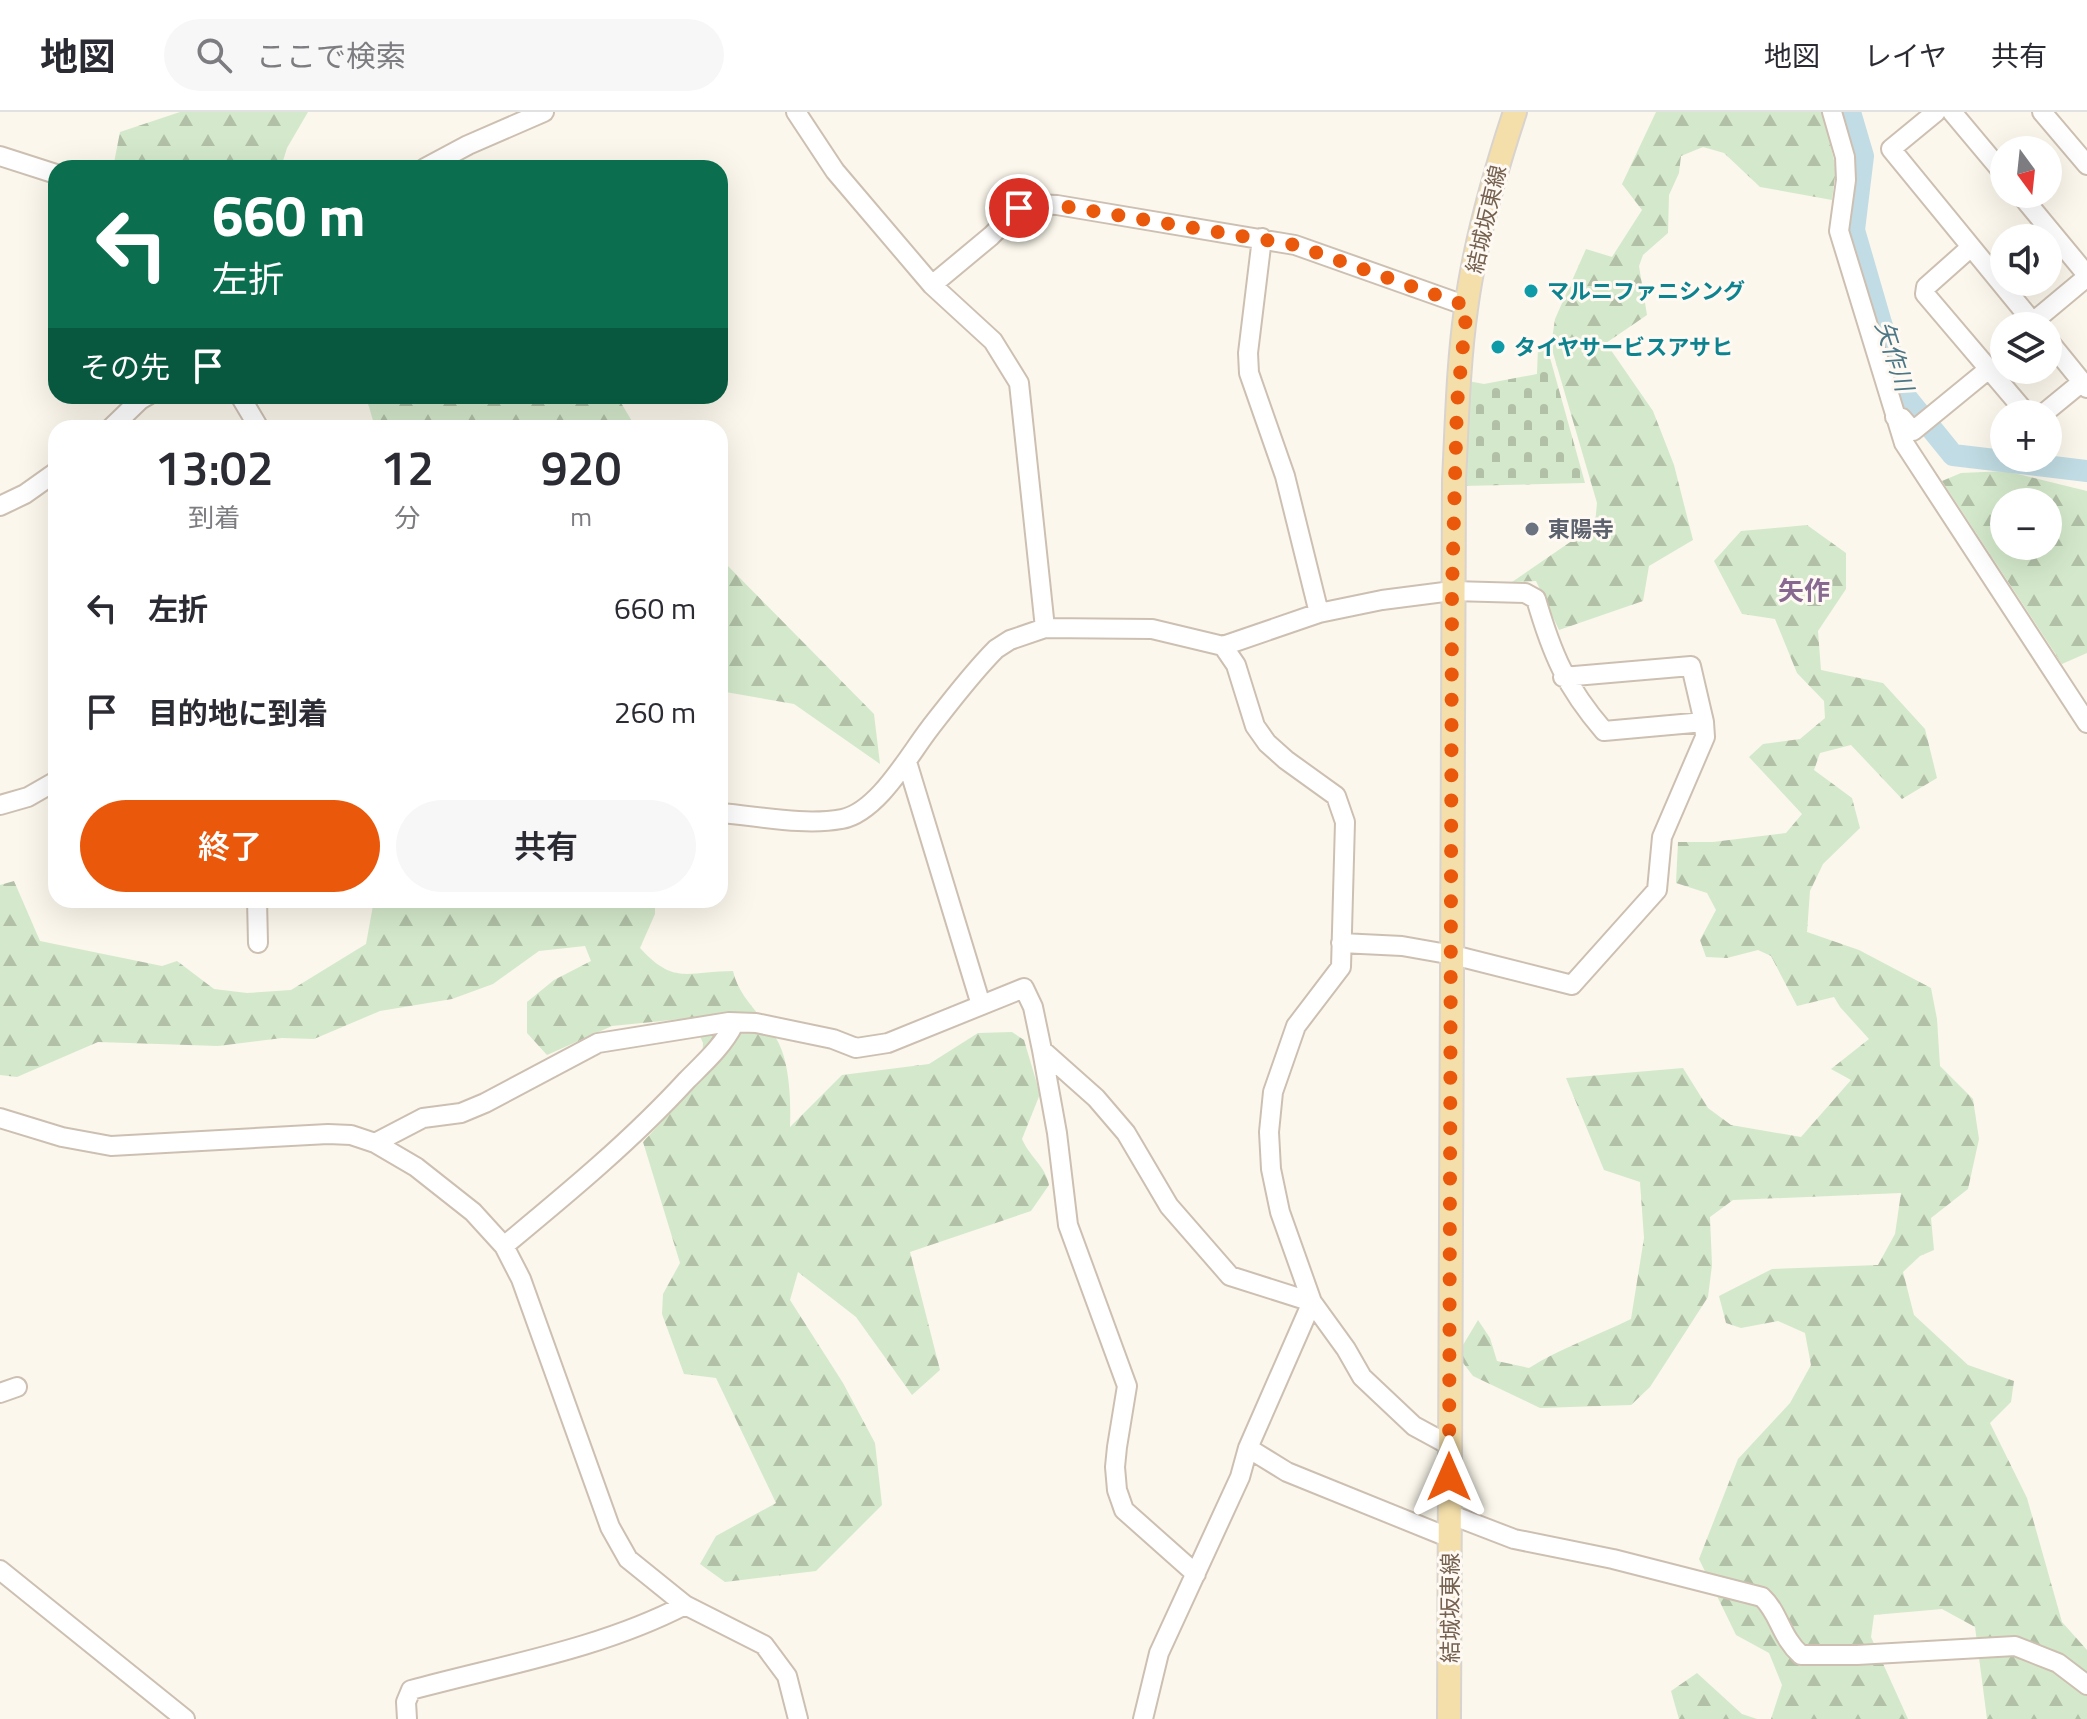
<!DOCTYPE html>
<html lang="ja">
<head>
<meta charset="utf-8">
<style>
  :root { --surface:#fff; --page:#f7f7f7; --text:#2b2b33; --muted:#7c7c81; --line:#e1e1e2; --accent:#ea580c }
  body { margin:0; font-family:"Titillium Web","Noto Sans JP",sans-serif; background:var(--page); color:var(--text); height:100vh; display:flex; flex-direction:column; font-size:30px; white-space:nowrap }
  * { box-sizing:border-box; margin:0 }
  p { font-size:26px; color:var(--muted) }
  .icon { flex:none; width:44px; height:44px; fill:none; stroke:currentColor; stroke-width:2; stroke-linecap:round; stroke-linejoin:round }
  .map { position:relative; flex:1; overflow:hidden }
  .panel { position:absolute; left:48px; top:308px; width:680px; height:488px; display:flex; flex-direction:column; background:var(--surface); border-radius:24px; box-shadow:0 8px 32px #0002 }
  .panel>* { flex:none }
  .banner { position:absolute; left:48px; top:48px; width:680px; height:244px; border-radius:24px; box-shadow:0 8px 32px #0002; background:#0b6e4f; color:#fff; overflow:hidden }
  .needle { width:52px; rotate:165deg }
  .buttons { position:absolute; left:1990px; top:24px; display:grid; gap:16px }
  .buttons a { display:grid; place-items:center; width:72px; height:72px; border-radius:50%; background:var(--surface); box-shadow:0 8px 32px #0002; font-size:40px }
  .pin { position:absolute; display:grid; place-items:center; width:68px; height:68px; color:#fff; margin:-34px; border:4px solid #fff; border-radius:50%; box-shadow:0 2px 8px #0007 }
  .me { position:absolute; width:88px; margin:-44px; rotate:0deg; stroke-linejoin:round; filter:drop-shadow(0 0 6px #0008) }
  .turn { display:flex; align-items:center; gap:28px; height:168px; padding:0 32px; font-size:36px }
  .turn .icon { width:104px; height:104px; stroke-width:2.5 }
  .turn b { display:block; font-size:56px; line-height:68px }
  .then { display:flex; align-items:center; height:76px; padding:0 32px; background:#0003; gap:16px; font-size:30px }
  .eta { display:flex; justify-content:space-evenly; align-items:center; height:136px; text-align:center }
  .eta b { font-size:48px; font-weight:600; line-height:56px }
  .action { display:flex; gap:16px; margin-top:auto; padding:16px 32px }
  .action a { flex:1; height:92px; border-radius:48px; background:var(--accent); color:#fff; font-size:32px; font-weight:600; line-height:92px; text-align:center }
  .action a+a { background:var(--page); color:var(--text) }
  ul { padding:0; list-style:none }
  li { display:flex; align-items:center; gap:24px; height:104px; padding:0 32px }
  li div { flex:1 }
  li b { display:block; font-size:30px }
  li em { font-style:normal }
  header { display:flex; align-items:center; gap:48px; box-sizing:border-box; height:112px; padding:0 40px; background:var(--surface); border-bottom:2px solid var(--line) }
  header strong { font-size:38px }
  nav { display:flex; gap:44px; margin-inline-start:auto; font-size:28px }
  .search { width:560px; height:72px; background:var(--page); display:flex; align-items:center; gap:20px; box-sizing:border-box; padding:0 28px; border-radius:44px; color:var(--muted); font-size:30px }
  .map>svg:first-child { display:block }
</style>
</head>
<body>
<header>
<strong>地図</strong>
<div class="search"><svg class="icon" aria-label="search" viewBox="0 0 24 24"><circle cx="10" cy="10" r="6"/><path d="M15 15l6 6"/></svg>ここで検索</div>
<nav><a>地図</a><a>レイヤ</a><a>共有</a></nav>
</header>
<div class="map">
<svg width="2087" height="1607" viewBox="0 0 2087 1607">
  <defs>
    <pattern id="forest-firs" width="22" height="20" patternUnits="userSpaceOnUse" patternTransform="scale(2)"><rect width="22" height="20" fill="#d4e9cb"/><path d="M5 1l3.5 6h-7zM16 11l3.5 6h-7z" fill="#b1c0a7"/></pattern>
    <pattern id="cemetery-stones" width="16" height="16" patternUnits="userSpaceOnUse" patternTransform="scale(2)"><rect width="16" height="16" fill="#d4e9cb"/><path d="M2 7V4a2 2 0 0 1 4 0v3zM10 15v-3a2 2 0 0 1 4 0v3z" fill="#b1c0a7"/></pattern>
  </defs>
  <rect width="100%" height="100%" fill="#fbf7ec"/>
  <path fill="url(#forest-firs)" fill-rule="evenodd" d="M180,0H308L287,36L282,52L287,56H113L120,20Z
    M1656,0H1823L1836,57L1832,88L1760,75L1724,41L1703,35L1681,44L1679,61L1669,83L1668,121L1643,143L1639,154L1647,203L1606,231L1653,299L1674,353L1693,428L1649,454L1643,489L1559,518L1536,469L1512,470L1595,413L1597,391L1551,234L1555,207L1586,137L1612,145L1642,98L1622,72Z
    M366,284H617L636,316H375Z
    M2006,359L2087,379V541L2062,552L1942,369L1961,361ZM2048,390V434H2004V390Z
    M1807,413L1846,441V477L1818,519L1821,558L1883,571L1925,617L1937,666L1902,687L1851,633L1820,641L1814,658L1852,686L1860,716L1823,752L1810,779L1807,820L1859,838L1931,876L1937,907L1940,954L1973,987L1979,1027L1968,1077L1931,1106L1934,1138L1920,1144L1903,1160L1914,1203L1968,1253L2014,1269L2011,1290L1990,1311L2027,1386L2062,1510L2087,1538V1607H1987L1975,1515L1942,1497L1874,1503L1871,1525L1908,1607H1771L1782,1573L1769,1541L1736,1523L1699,1447L1738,1347L1790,1291L1811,1253L1805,1221L1778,1209L1741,1216L1726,1211L1719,1184L1772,1157L1878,1153L1895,1122L1901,1081L1733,1088L1710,1105L1712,1153L1708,1185L1650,1275L1631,1293L1540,1296L1473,1264L1457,1243L1478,1208L1490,1226L1497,1249L1529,1256C1561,1236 1596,1224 1631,1207L1644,1126L1640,1070L1604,1058L1566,966L1683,956L1708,996L1731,1013L1801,1025L1851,968L1831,957L1869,927L1840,895L1834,885L1797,894L1771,844L1758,838L1727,846L1706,845L1700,828L1716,798L1707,781L1676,771L1678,730H1713L1786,721L1802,702L1749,645L1763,632L1800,627L1825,606L1824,589L1797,561L1775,507L1742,502L1714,449L1741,419Z
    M720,446L874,602L880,652L794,592L720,579Z
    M14,769L40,829L162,854L177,849L214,877L247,881L291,878L366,832L374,788H655V802L640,836C675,874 687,859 733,859C739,887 764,904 777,928C790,950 791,991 790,1015L842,963L929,952L978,921L1012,920L1024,928L1040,982L1022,1027C1031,1047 1045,1053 1049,1073L1031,1099L910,1140L940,1258L912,1283L856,1205L798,1160L790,1188L843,1271L875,1331L882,1393L816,1459L725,1470L700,1452L716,1424L776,1391L716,1266L684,1262L662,1202L663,1182L680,1151L643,1030L701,967L703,931L692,906L612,914L547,943L527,921V890L554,868L591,849L585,834L539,839L493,872L452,887L380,899L314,927L282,926L218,934L98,930L17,965L0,963V773Z
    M1697,1561L1742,1602L1757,1607H1679L1671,1579Z"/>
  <path fill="url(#cemetery-stones)" d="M1538,235H1547L1585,371L1463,374L1468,269L1484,272L1537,262Z"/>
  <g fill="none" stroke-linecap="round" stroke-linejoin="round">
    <path stroke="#c1dce4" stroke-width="22" d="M1850,0L1863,44L1854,118L1881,211L1905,284L1953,343L2087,359"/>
    <defs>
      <path id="minor" d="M796,0L835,59L932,173L993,229L1019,271L1045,516
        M1832,0L1845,45L1846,68L1839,119L1904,331L2087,611
        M1936,0L1891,37L2036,214
        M1952,0L2004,62
        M2042,0L2087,53
        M0,44L56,62
        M425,56L468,33L544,0
        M2020,82L2087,163
        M1262,126L1248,241L1249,261L1285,364L1319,501
        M1971,135L1926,175L1925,182L2027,302
        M932,173L991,124L1019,96L1032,92L1057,93L1295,133L1467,194
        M2033,210L2087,165
        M2048,228L2087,276
        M240,284L259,316
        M2043,302L2082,270
        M1895,305L1902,306L1913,319L1990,256
        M111,316L140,288L147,284
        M0,394L25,382L56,360
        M1223,534L1236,553L1255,614L1267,631L1286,648L1336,684L1345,710L1341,855L1296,914L1273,980L1269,1020L1271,1057L1280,1100L1312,1190L1346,1237L1362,1265L1414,1314L1449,1333
        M907,650L981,893
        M0,693L28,685L56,669
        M720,701C759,704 803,714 842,707C878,700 909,643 930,616C951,589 972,561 996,537L1010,528L1045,516L1152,517L1223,534L1319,501L1382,488L1452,479L1525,481L1536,487C1552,542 1566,575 1604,619L1704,610
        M257,788L258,831
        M1341,831L1402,834L1453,843L1572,873L1657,778L1662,725L1705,625L1704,610L1691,554L1563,565
        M1042,938L1096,986L1126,1021L1169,1094L1230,1164L1312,1190
        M0,1006L62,1025L111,1034L328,1022L351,1023L375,1031L416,1055L473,1100L504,1134L521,1167L610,1415L628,1447L685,1493L764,1533L787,1564L798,1607
        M375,1031L423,1006L461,1001L485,991L598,931L729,910L756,911L833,927L856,936L888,931L1024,876L1033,895L1042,938L1057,1021L1068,1113L1127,1274L1117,1335L1115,1355L1117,1378L1124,1398L1196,1462
        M504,1134C568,1081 631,1029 687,968C704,951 723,934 734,912
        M0,1281L17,1275
        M1248,1336L1287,1360L1450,1426
        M1449,1402L1514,1427L1613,1447L1762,1485C1780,1502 1780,1524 1801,1543H1857L2015,1534L2058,1551L2087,1573
        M0,1458L185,1607
        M407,1607L406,1590L411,1578C503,1553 600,1537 685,1493
        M1143,1607L1159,1541L1240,1365L1248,1336L1312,1190"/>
      <path id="major" d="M1449,1607L1454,368C1457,311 1458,254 1466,197C1475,130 1494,63 1515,0"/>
    </defs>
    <use href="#minor" stroke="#cdc0b2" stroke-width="22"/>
    <use href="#major" stroke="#d8d3ce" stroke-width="26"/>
    <use href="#minor" stroke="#fff" stroke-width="18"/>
    <use href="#major" stroke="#f4dfab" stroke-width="22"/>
  </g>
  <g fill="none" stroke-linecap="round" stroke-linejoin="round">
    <path stroke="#ea580c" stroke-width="14" stroke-dasharray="0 25.2" d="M1019,96L1032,92L1057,93L1295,133L1467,194L1457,292L1452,479L1449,1365"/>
  </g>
  <g fill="#0f9aa8" stroke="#fefaf3" stroke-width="3">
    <circle cx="1531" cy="179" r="8"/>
    <circle cx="1498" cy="235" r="8"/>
  </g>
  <circle fill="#6b7280" stroke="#fefaf3" stroke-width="3" cx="1532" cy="417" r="8"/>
  <g text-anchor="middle" stroke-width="6" stroke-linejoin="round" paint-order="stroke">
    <g font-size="22" fill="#756150" stroke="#fefaf3">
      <text transform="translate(1486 107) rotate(-77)" y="8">結城坂東線</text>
      <text transform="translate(1450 1496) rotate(-90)" y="8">結城坂東線</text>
    </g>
    <g font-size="22" font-weight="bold" fill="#0d838f" stroke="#fefaf3" text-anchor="start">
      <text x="1547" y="187">マルニファニシング</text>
      <text x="1514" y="243">タイヤサービスアサヒ</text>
    </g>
    <g font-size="22" font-weight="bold" fill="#5b616d" stroke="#fefaf3" text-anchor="start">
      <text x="1548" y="425">東陽寺</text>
    </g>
    <g font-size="24" font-style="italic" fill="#4c7786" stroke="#fefaf3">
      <text transform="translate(1894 244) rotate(72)" y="8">矢作川</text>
    </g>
    <g font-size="26" font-weight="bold" fill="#876890" stroke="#fefaf3">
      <text x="1804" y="488">矢作</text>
    </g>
  </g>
</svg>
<div class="buttons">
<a><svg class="needle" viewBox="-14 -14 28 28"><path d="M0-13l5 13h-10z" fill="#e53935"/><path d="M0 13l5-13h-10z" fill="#7c7c81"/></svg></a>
<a><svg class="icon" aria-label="sound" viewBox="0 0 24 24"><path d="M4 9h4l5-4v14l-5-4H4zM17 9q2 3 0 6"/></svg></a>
<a><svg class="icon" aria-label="layers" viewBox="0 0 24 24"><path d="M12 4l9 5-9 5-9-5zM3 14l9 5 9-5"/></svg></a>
<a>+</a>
<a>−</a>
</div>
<div class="pin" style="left:1019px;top:96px;background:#d93025"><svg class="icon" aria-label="arrive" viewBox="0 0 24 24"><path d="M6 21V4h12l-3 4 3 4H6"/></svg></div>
<svg class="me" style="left:1449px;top:1365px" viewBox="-20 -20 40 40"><path d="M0-17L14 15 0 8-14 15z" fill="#ea580c" stroke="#fff" stroke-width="4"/></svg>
<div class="banner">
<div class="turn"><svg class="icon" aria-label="left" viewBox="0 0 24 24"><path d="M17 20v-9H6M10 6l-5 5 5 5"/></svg><div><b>660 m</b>左折</div></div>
<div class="then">その先<svg class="icon" aria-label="arrive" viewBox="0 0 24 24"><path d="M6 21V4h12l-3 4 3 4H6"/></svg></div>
</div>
<section class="panel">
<div class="eta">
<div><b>13:02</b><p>到着</p></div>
<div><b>12</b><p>分</p></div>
<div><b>920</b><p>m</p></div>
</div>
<ul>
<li><svg class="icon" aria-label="left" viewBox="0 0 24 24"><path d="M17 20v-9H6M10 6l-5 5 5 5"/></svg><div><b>左折</b></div><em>660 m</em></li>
<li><svg class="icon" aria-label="arrive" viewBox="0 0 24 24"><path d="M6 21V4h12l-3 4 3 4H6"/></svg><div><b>目的地に到着</b></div><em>260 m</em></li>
</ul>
<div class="action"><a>終了</a><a>共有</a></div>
</section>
</div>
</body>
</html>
